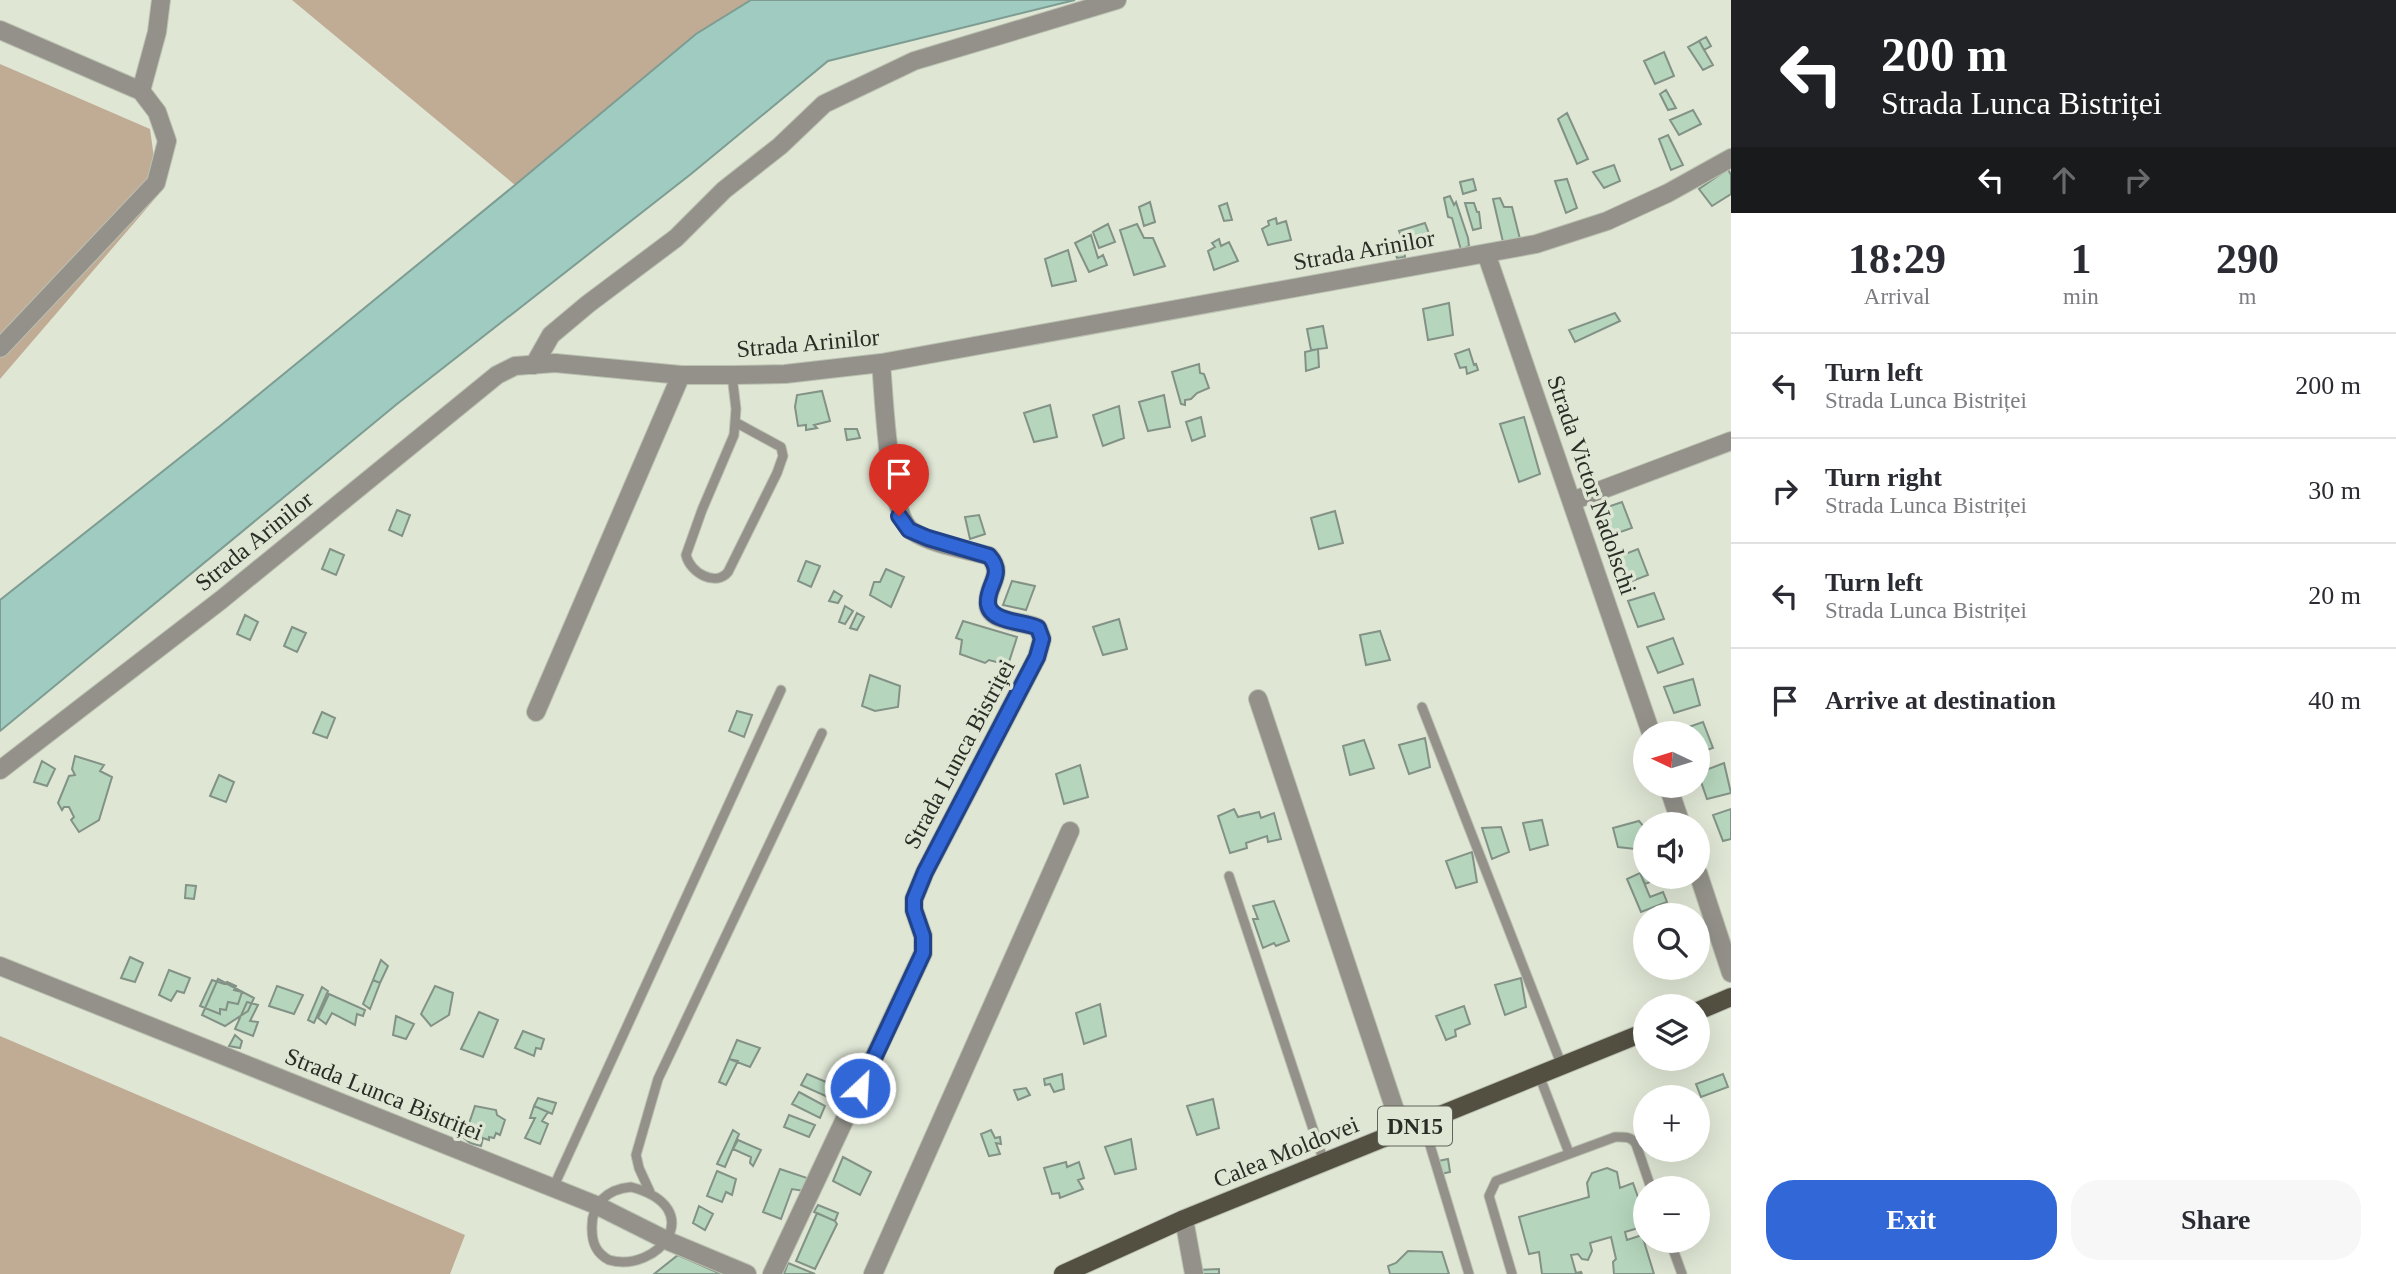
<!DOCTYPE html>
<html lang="en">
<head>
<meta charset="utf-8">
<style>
  :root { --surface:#fff; --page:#f7f7f7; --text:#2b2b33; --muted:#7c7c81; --line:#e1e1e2; --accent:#3167d6 }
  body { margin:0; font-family:"Times New Roman",serif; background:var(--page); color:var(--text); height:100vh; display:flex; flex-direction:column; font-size:26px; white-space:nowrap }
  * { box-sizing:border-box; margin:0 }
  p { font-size:23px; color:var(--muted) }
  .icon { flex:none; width:38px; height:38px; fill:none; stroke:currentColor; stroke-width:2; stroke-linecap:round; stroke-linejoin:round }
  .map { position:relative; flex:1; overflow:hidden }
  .drawer { display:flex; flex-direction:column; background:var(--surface); width:665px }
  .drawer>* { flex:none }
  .hud { background:#202124; color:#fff; overflow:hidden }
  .needle { width:46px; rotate:274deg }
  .tools { position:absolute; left:1633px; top:721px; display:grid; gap:14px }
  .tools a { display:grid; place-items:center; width:77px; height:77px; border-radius:50%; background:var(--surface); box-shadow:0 7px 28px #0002; font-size:35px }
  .pin { position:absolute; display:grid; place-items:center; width:60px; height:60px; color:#fff; margin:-72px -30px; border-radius:50% 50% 50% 0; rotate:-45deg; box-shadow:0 0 7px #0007 }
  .pin .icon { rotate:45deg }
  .me { position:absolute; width:77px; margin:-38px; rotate:25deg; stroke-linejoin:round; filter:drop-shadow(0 0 5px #0008) }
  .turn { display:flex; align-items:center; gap:24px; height:147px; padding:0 35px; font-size:32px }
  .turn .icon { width:91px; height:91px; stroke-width:2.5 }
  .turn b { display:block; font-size:49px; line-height:60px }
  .lanes { display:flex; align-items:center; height:66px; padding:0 35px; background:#0003; justify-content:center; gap:35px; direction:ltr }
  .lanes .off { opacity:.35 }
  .eta { display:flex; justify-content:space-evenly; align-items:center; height:119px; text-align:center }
  .eta b { font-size:42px; font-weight:700; line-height:49px }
  .button { display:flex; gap:14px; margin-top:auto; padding:14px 35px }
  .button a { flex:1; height:80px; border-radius:28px; background:var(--accent); color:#fff; font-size:28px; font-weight:700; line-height:80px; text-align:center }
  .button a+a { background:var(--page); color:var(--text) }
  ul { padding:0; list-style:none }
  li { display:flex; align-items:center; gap:21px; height:105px; padding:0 35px; border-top:2px solid var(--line) }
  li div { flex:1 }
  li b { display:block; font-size:26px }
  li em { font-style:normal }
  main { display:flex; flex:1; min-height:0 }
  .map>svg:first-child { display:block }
</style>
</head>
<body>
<main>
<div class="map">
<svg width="1731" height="1274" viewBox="0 0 1731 1274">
  <rect width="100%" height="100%" fill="#dfe6d4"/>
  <path fill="#c0ab95" d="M292,0H751L696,34L515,185Z
    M0,64L150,129L159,194L0,379Z
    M0,1036L465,1235L450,1274H0Z"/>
  <path fill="#a0cbc1" stroke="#7d9c92" stroke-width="2" d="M751,0H1075L828,61L691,174L397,404L0,731V600L220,426L515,185L696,34Z"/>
  <path fill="#b5d5bc" stroke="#839286" stroke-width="2" d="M1706,37L1711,46L1704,50L1699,41Z
    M1699,41L1713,65L1703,70L1688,47Z
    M1664,52L1674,76L1655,84L1644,61Z
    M1666,90L1676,108L1668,110L1660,94Z
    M1693,110L1701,124L1679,135L1670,120Z
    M1567,113L1588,159L1577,164L1558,119Z
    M1668,135L1683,165L1671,170L1659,139Z
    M1614,165L1620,181L1604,188L1593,172Z
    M1728,169L1731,175V194L1712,206L1699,189Z
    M1473,179L1476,190L1463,194L1460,182Z
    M1567,179L1577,208L1566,213L1555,181Z
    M1450,196L1454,205L1456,202L1468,238L1469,246L1461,250L1452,218L1448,217L1444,198Z
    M1500,198L1504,207H1512L1520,239L1503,242L1493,199Z
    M1150,202L1155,222L1144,226L1139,207Z
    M1227,203L1232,220L1224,221L1219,206Z
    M1465,203H1474L1477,212H1479L1481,228L1473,230Z
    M1276,218L1277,224L1286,221L1291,240L1268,245L1262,229L1269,225L1268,221Z
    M1425,223L1430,236L1404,244L1399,231Z
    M1108,224L1115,242L1099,248L1093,232Z
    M1137,224L1144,238H1153L1165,266L1134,275L1120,230Z
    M1091,235L1098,258L1103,255L1107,265L1089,272L1075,243Z
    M1219,239L1221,246L1229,242L1238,261L1214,270L1208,251L1215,247L1212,243Z
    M1403,244L1405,257L1397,258L1393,245Z
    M1068,250L1076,281L1052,286L1045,259Z
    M1449,303L1453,335L1428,340L1423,309Z
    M1615,313L1620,321L1575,342L1569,330Z
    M1323,326L1327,348L1311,350L1307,329Z
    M1318,349L1319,367L1306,371L1305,352Z
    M1469,349L1474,365L1476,364L1478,370L1467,374L1466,367L1460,368L1455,354Z
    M1199,364L1200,373L1204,374L1209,388L1197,393L1191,399L1185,400V405L1181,404L1172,372Z
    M822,391L830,421L814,425L817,428L806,430V425L798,426L795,407L797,395Z
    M1164,395L1170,427L1148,431L1139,402Z
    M1050,405L1057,437L1034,442L1024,413Z
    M1119,406L1124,438L1103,446L1093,415Z
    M1201,417L1205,436L1192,441L1186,422Z
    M1524,417L1540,474L1519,482L1500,424Z
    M845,429H857L860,438L847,440Z
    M1622,502L1632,528L1606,537L1596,511Z
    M397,510L410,515L402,536L389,530Z
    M1335,511L1343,543L1319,549L1311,518Z
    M979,515L985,534L970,539L965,517Z
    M330,549L344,555L336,575L322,569Z
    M1638,549L1648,575L1622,585L1612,559Z
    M806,561L820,566L811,587L798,581Z
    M886,569L904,577L891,607L870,595L874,582H880Z
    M1012,581L1035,586L1026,610L1003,605Z
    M834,591L842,596L838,603L829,601Z
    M1654,593L1664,619L1638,627L1628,601Z
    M845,606L853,611L845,624L839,622Z
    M857,613L864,617L857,630L850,628Z
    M245,615L258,622L250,640L237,634Z
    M1119,619L1127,649L1103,655L1093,627Z
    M963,621L1017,637L1008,665L989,660L985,663L960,654L962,640L956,638Z
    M292,627L306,633L297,652L284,646Z
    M1380,631L1390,660L1366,665L1360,635Z
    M1673,638L1683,664L1658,673L1647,647Z
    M870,675L900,686L898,707L875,711L862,706Z
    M1693,679L1700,705L1674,713L1664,687Z
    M737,711L752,715L744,737L729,731Z
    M322,712L335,718L327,738L313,733Z
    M1703,722L1713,748L1698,753V733H1678L1677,731Z
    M1425,738L1430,767L1409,774L1399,745Z
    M1364,740L1374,768L1350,775L1343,746Z
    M75,756L104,765L100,771L112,777L99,820L79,832L71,820L74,817L69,807H64L62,810L58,803L69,776L75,775L72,769Z
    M42,761L55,769L47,786L34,782Z
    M1724,763L1731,793L1707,799L1698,773Z
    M1080,765L1088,797L1064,804L1056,774Z
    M219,775L234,782L226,802L210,796Z
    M1234,809L1238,817L1259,812L1261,818L1274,813L1281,839L1268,842L1267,836L1246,843L1247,848L1230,853L1218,816Z
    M1731,809V839L1723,841L1713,815Z
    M1542,820L1548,845L1530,850L1523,823Z
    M1639,821L1645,828V834L1635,849L1618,847L1613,828Z
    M1501,827L1509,852L1492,859L1482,828Z
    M1472,852L1477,882L1456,888L1446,861Z
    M1645,871V877H1658V879L1645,884L1640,873Z
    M1640,873L1650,897L1663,892L1667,902L1641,912L1627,879Z
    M186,885L196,886L194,899L185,898Z
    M1274,901L1289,941L1276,946L1274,943L1263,948L1253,919H1258L1253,906Z
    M130,957L143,963L135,982L121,978Z
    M381,960L388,966L380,983L373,980Z
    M169,970L190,978L184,993L177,991L171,1001L159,995Z
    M1521,978L1526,1007L1505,1015L1495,985Z
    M218,979L254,998L248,1011L225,1026L202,1015Z
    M212,980L224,984L227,982L236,986L234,990L242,992L238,1004L228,1002L226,1010L220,1009V1014L200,1006Z
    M373,980L380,983L370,1009L363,1004Z
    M277,986L303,995L294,1014L269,1006Z
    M435,986L453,993L449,1015L431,1026L421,1014Z
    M322,987L328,991L314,1023L308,1020Z
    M329,994L365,1010L363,1016L357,1014L355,1025L332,1013L326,1024L318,1018Z
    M247,1002L258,1005L250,1021L258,1022L253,1036L235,1029Z
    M1100,1004L1106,1036L1084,1044L1076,1013Z
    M1464,1006L1470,1024L1455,1030L1456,1036L1446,1040L1436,1016Z
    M479,1012L498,1020L483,1057L461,1049Z
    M396,1016L414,1024L406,1039L393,1035Z
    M523,1031L544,1039L541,1049L536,1048L534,1056L515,1048Z
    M235,1035L242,1041L240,1048L229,1046Z
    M737,1040L760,1048L750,1067L729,1059Z
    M729,1059L738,1061L726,1085L719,1082Z
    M807,1074L836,1086L830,1098L801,1085Z
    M1062,1074L1064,1089L1054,1092L1050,1084L1045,1085L1044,1079Z
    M1723,1074L1728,1087L1701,1097L1696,1084Z
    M1026,1088L1030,1095L1018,1100L1014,1090Z
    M799,1092L825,1106L820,1118L792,1104Z
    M538,1098L556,1103L552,1114L534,1106Z
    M1213,1099L1219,1128L1197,1135L1187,1106Z
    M475,1106L496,1110L497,1115L505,1120L500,1135L496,1133L494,1138L489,1137V1140L483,1138L481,1146L470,1143L464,1138Z
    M534,1106L548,1112L542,1121L548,1124L540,1144L525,1138L535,1118H530Z
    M789,1115L815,1125L809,1137L784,1127Z
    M733,1130L739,1134L725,1167L717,1164Z
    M991,1130L995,1138L1000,1137L1001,1144L996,1143L1000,1154L989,1156L981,1134Z
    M1131,1139L1136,1169L1115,1174L1105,1147Z
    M738,1140L761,1150L753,1166L750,1163L751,1157L733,1149Z
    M843,1157L871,1172L860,1195L833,1181Z
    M1448,1159L1450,1172L1441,1174L1438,1161Z
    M1066,1162L1067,1167L1079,1162L1084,1178L1078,1180L1083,1189L1060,1198L1059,1193L1052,1194L1044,1168Z
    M1607,1168L1617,1172L1620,1188L1633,1183L1645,1217V1226L1625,1232L1627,1240L1642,1235L1654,1274H1614L1613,1262L1616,1259L1611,1237L1590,1243L1592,1251L1588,1260L1582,1259L1578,1254L1571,1255L1576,1273L1581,1272L1582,1274H1542L1539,1252L1529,1254L1519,1217L1589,1197L1587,1183L1592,1173Z
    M780,1169L810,1179L804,1191L792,1189L781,1219L763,1212Z
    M717,1171L736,1179L732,1195L726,1192L722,1202L707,1196Z
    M818,1205L838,1213L835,1221L814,1212Z
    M699,1206L713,1214L705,1230L693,1223Z
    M817,1213L835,1221L837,1224L815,1269L796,1261Z
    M1408,1251L1442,1252L1449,1274H1390L1388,1266L1396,1263Z
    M678,1255L721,1274H654Z
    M788,1263L815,1274H784Z
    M1219,1269V1274H1197V1270Z"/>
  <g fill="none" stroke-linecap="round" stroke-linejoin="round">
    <defs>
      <path id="service" d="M732,375L736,409L734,435L702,510L686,555C690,573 716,587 728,572L777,473L783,456L781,447L735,422
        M1422,707L1562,1066
        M1229,876L1324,1162
        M1539,1075L1569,1153
        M1423,1122L1469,1274
        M631,1187C710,1208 658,1274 609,1260C596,1253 592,1243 592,1229C591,1204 607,1189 631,1187Z
        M553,1188L781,690
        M650,1192L639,1168L636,1155L658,1079L822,733
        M1670,1241L1682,1274
        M1512,1274L1489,1196L1496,1181L1615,1137C1624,1137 1631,1136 1636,1144L1651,1188"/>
      <path id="minor" d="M0,30L141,91L157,112L167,141L156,183L0,348
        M141,91L157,32L161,0
        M1486,253L1651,733
        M534,365L551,335L588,304L676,238L724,190L780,146L824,104L914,61L1117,0
        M1572,501L1731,441
        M1258,699L1402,1131
        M536,712L681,375
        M0,770L221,600L497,375L515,366L555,363L681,375H732L785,374L881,363L1536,244L1607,221L1668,193L1731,158
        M1668,786L1681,824
        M1698,873L1731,973
        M0,966L596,1205L668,1241L747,1274
        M1184,1219L1194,1274
        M772,1274L923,953V936L914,910V899L925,872L1037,657L1042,639L1038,628C1025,621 990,623 988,605C986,585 1006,575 989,556C964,549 933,545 912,531C888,515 884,394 881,363
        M873,1274L1070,831"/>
      <path id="primary" d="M1698,1011L1731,997
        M1063,1274L1184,1219L1645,1032"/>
    </defs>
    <use href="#service" stroke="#bbc1b1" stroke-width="11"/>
    <use href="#minor" stroke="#bbc1b1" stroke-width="20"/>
    <use href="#primary" stroke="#bbc1b1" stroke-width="20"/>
    <use href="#service" stroke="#93918a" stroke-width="9"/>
    <use href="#minor" stroke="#93918a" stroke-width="18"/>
    <use href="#primary" stroke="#535042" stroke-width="18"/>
  </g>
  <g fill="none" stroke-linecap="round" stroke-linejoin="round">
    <defs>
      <path id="route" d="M860,1088L923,953V936L914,910V899L925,872L1037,657L1042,639L1038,628C1025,621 991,623 988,604C986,585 1006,575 989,556L928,538L909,530L899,516"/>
    </defs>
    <use href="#route" stroke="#20438b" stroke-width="18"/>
    <use href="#route" stroke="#3167d6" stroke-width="12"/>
  </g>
  <g text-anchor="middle" stroke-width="7" stroke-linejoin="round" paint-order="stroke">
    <rect fill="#dfe6d4" stroke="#60645a" stroke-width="2" x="1378" y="1106.5" width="74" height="39" rx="5"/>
    <g font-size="23" font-weight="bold" fill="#2a2d26">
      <text x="1415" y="1134">DN15</text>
    </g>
    <g font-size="24" fill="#2a2d26" stroke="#dfe6d4">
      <text transform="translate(1364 250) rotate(-10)" y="8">Strada Arinilor</text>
      <text transform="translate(808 343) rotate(-5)" y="8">Strada Arinilor</text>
      <text transform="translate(1592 485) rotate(71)" y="8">Strada Victor Nadolschi</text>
      <text transform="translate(254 541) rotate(-39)" y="8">Strada Arinilor</text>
      <text transform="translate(959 754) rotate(-62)" y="8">Strada Lunca Bistriței</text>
      <text transform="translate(384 1094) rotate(22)" y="8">Strada Lunca Bistriței</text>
      <text transform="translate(1286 1152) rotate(-22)" y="8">Calea Moldovei</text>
    </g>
  </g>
</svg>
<div class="tools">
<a><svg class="needle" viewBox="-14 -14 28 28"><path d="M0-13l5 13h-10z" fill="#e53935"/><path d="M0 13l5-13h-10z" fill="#7c7c81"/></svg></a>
<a><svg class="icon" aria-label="sound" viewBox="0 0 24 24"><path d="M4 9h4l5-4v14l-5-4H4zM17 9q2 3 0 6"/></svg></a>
<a><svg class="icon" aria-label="search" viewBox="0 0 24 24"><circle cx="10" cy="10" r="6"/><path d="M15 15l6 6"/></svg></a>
<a><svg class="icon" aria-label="layers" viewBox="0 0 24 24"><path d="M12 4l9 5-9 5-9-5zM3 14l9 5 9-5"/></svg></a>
<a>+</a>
<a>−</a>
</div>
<div class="pin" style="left:899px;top:516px;background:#d93025"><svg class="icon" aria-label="arrive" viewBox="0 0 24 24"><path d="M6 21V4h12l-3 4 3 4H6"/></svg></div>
<svg class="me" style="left:860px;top:1088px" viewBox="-20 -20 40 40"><circle r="17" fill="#3167d6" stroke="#fff" stroke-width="3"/><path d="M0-11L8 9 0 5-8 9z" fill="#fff"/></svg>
</div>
<section class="drawer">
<div class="hud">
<div class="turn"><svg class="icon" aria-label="left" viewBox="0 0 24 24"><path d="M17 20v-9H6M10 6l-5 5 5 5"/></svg><div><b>200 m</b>Strada Lunca Bistriței</div></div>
<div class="lanes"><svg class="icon" aria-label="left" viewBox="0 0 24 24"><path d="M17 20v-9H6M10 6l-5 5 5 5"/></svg><svg class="icon off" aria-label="ahead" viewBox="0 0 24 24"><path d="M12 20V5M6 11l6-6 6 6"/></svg><svg class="icon off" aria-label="right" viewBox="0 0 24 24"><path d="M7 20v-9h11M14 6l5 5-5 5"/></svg></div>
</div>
<div class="eta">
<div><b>18:29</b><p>Arrival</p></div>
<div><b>1</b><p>min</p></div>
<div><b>290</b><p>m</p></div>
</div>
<ul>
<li><svg class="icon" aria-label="left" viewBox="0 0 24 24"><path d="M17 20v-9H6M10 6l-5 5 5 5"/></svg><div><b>Turn left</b><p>Strada Lunca Bistriței</p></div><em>200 m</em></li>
<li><svg class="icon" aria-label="right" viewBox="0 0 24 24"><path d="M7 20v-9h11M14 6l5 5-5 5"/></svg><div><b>Turn right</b><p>Strada Lunca Bistriței</p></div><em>30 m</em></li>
<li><svg class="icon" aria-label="left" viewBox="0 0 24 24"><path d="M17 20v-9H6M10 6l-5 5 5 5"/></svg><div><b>Turn left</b><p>Strada Lunca Bistriței</p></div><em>20 m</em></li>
<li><svg class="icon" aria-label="arrive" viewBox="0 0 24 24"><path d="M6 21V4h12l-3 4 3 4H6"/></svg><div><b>Arrive at destination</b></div><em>40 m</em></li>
</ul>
<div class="button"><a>Exit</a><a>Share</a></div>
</section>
</main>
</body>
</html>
